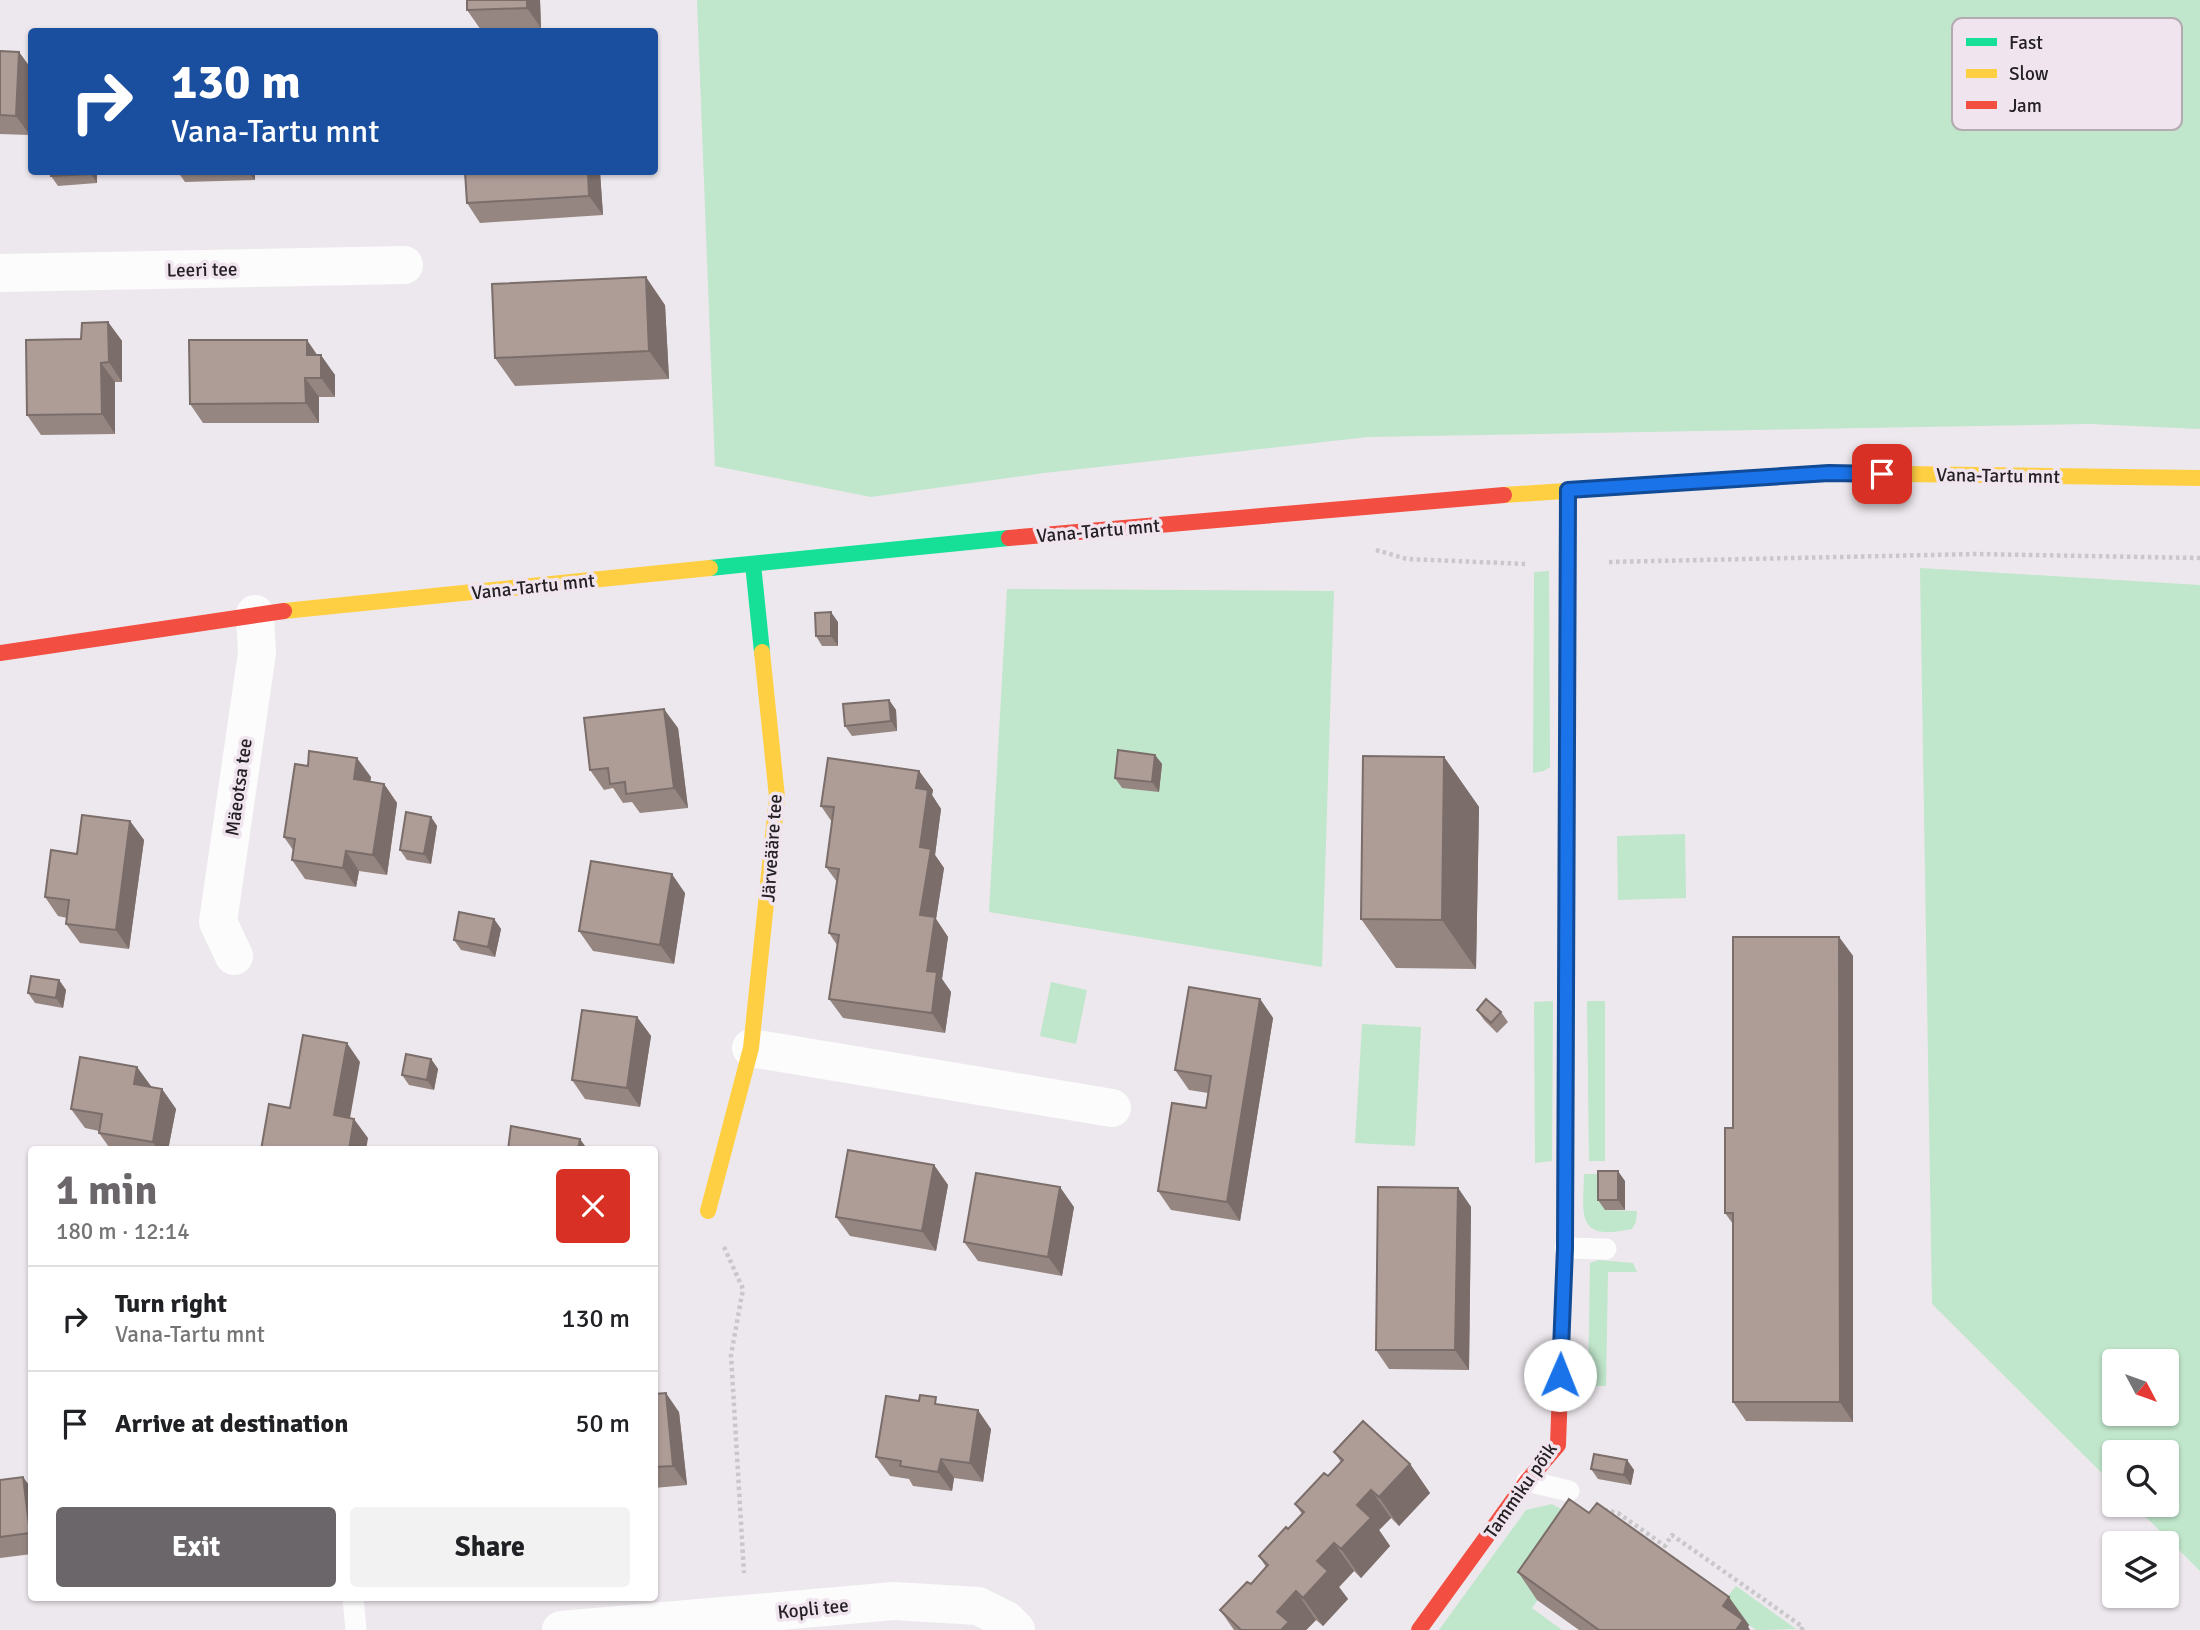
<!DOCTYPE html>
<html lang="en">
<head>
<meta charset="utf-8">
<style>
  :root { --surface:#fff; --page:#f2f2f2; --text:#202124; --muted:#757577; --line:#e0e0e0; --accent:#6a666a }
  body { margin:0; font-family:Signika,sans-serif; background:var(--page); color:var(--text); height:100vh; display:flex; flex-direction:column; font-size:26px; white-space:nowrap }
  * { box-sizing:border-box; margin:0 }
  p { font-size:23px; color:var(--muted) }
  .icon { flex:none; width:38px; height:38px; fill:none; stroke:currentColor; stroke-width:2; stroke-linecap:round; stroke-linejoin:round }
  .map { position:relative; flex:1; overflow:hidden }
  .drawer { position:absolute; left:28px; top:1146px; width:630px; height:455px; display:flex; flex-direction:column; background:var(--surface); border-radius:7px; box-shadow:0 2px 5px #0004 }
  .drawer>* { flex:none }
  .banner { position:absolute; left:28px; top:28px; width:630px; height:147px; border-radius:7px; box-shadow:0 2px 5px #0004; background:#1a4fa0; color:#fff; overflow:hidden }
  .needle { width:46px; rotate:131deg }
  .buttons { position:absolute; left:2102px; top:1349px; display:grid; gap:14px }
  .buttons a { display:grid; place-items:center; width:77px; height:77px; border-radius:7px; background:var(--surface); box-shadow:0 2px 5px #0004; font-size:35px }
  .pin { position:absolute; display:grid; place-items:center; width:60px; height:60px; color:#fff; margin:-30px; border-radius:14px; box-shadow:0 4px 10px #0006 }
  .me { position:absolute; width:77px; margin:-38px; rotate:1deg; stroke-linejoin:round; filter:drop-shadow(0 0 5px #0008) }
  .turn { display:flex; align-items:center; gap:24px; height:147px; padding:0 28px; font-size:32px }
  .turn .icon { width:91px; height:91px; stroke-width:2.5 }
  .turn b { display:block; font-size:49px; line-height:60px }
  .round { display:grid; place-items:center; flex:none; width:74px; height:74px; border-radius:7px; background:var(--page) }
  .headline { display:flex; align-items:center; justify-content:space-between; height:119px; padding:0 28px }
  h1 { font-size:42px; font-weight:700; line-height:52px; color:var(--accent) }
  .action { display:flex; gap:14px; margin-top:auto; padding:14px 28px }
  .action a { flex:1; height:80px; border-radius:7px; background:var(--accent); color:#fff; font-size:28px; font-weight:700; line-height:80px; text-align:center }
  .action a+a { background:var(--page); color:var(--text) }
  ul { padding:0; list-style:none }
  li { display:flex; align-items:center; gap:21px; height:105px; padding:0 28px; border-top:2px solid var(--line) }
  li div { flex:1 }
  li b { display:block; font-size:26px }
  li em { font-style:normal }
  .map>svg:first-child { display:block }
</style>
</head>
<body>
<div class="map">
<svg width="2200" height="1630" viewBox="0 0 2200 1630">
  <rect width="100%" height="100%" fill="#ede8ed"/>
  <path fill="#c0e6cb" fill-rule="evenodd" d="M697,0H2200V429L2090,424L1368,437L1044,473L871,497L715,466Z
    M1920,568L2200,585V1571L2134,1505H2166V1452H2114V1485L1932,1304ZM2114,1362H2166V1414H2114Z
    M1549,571L1550,767L1544,771L1533,773L1534,572Z
    M1007,589L1334,591L1322,967L989,912Z
    M1685,834L1686,898L1618,900L1617,836Z
    M1051,982L1087,990L1076,1044L1040,1036Z
    M1553,1001L1552,1161L1535,1163L1534,1002Z
    M1587,1001H1605V1161H1589Z
    M1362,1024L1421,1027L1415,1146L1355,1143Z
    M1584,1174H1605V1210L1637,1211L1636,1222L1632,1229C1576,1241 1583,1217 1584,1174Z
    M1599,1260L1633,1263L1637,1272H1608L1606,1386H1588L1590,1263Z
    M1552,1504L1566,1512L1565,1561L1532,1608L1562,1630H1439L1526,1510Z
    M1736,1586L1796,1629L1756,1630L1721,1605Z"/>
  <g fill="none" stroke-linecap="round" stroke-linejoin="round">
    <path stroke="#cac7ca" stroke-width="4.5" stroke-dasharray="3.5 3.5" stroke-linecap="butt" d="M1376,550L1407,559L1527,564
      M1609,562L1976,554L2200,558
      M724,1247L743,1289L731,1355L744,1573
      M1604,1510L1618,1513L1665,1546L1672,1535L1803,1627L1801,1630"/>
    <path stroke="#fcfcfc" stroke-width="21" d="M1565,1248L1606,1249
      M1527,1481L1569,1491
      M353,1598L356,1630"/>
    <path stroke="#fcfcfc" stroke-width="38" d="M0,273L404,265
      M234,956L218,922L257,653L255,614
      M751,1048L1112,1108
      M561,1630L894,1601L978,1606L1006,1620L1016,1630"/>
    <path stroke="#16e098" stroke-width="16" d="M753,564L762,652
      M710,568L1009,538
      M1566,1108L1567,699"/>
    <path stroke="#ffcf43" stroke-width="16" d="M1504,495L1829,473L2200,478
      M284,611L710,568
      M1567,699L1568,490
      M708,1211L751,1048L777,797L762,652"/>
    <path stroke="#f24e42" stroke-width="16" d="M1009,538L1504,495
      M0,653L284,611
      M1419,1630L1527,1481L1558,1445L1565,1248L1566,1108"/>
  </g>
  <path fill="#968682" d="M467,0H540L541,28L481,30L467,10Z
    M0,51L19,52L32,70L30,135L0,134Z
    M97,172V183L58,186L51,176Z
    M178,172H255V180L185,182Z
    M600,172L603,215L480,223L467,203Z
    M665,305L669,379L515,386L495,358Z
    M108,322L122,341V382H115V434L41,435L27,415L81,339Z
    M318,355L335,375V397H319V423H203L190,404Z
    M838,622V646H822L816,636Z
    M889,700L896,710L897,731L852,736L845,726Z
    M678,728L688,808L640,813L632,802L623,803L613,788L604,790L590,770Z
    M1155,755L1162,764L1159,792L1122,788L1115,778Z
    M1444,757L1479,807L1476,969L1396,968L1361,919Z
    M919,771L933,790L932,795L941,809L935,855L944,868L936,919L948,937L942,979L951,992L945,1033L843,1018L829,999L837,945L829,933L837,882L826,867L832,822L821,806Z
    M371,777L370,782L384,784L397,803L387,875L359,871L356,887L305,879L292,860L293,850L284,837Z
    M431,817L437,826L431,864L407,860L400,850Z
    M130,821L144,840L129,949L80,943L66,924L67,918L58,916L45,897L77,854Z
    M685,893L674,964L593,951L579,931Z
    M494,919L501,929L495,957L461,950L454,940Z
    M1839,937L1853,956V1422L1746,1421L1733,1402V1224L1725,1213L1733,1128Z
    M59,980L66,990L63,1008L35,1003L28,993Z
    M1260,999L1273,1018L1240,1221L1171,1210L1158,1191L1206,1108L1208,1093L1189,1090L1175,1070Z
    M1477,1010L1501,1012L1508,1022L1497,1033L1484,1020Z
    M637,1017L651,1036L640,1107L585,1099L572,1080Z
    M431,1059L438,1069L434,1090L409,1085L402,1075Z
    M137,1067L150,1087L162,1089L176,1109L168,1150H111L99,1133V1131L85,1128L71,1109Z
    M934,1165L948,1185L936,1251L850,1236L836,1217Z
    M1625,1181V1210H1605L1598,1200Z
    M1458,1188L1471,1207L1469,1370L1389,1369L1376,1350Z
    M1074,1207L1062,1276L978,1261L964,1242Z
    M654,1394L679,1412L687,1485L654,1488Z
    M941,1404L991,1429L983,1482L954,1478L952,1491L913,1486L909,1479L890,1476L876,1457Z
    M1334,1452L1410,1464L1430,1493L1399,1526L1391,1518L1379,1530L1390,1546L1361,1578L1354,1571L1339,1587L1348,1599L1323,1626L1316,1620L1306,1630H1234L1220,1610L1251,1584L1266,1567L1259,1556L1288,1529L1302,1514L1295,1504L1328,1476L1341,1462Z
    M1627,1460L1634,1470L1631,1485L1598,1479L1591,1469Z
    M0,1480L32,1489V1554L0,1558Z
    M1518,1572L1749,1625L1748,1627L1750,1630H1579L1537,1600Z"/>
  <path fill="#7a6d6a" d="M527,0H540L541,28L527,8Z
    M19,52L32,70L30,135L16,116Z
    M90,172H97V183L91,174Z
    M248,172H255V180Z
    M588,172H600L603,215L589,196Z
    M646,277L665,305L669,379L649,351Z
    M108,322L122,341V382L109,362Z
    M307,340L320,359L307,355Z
    M321,355L335,375V397L321,378Z
    M101,363L115,382V434L102,414Z
    M305,378L319,397V423L306,403Z
    M831,612L838,622V646L831,636Z
    M889,700L896,710L897,731L891,721Z
    M664,709L678,728L688,808L674,788Z
    M1155,755L1162,764L1159,792L1152,782Z
    M1444,757L1479,807L1476,969L1442,920Z
    M357,758L371,777L368,799L354,779Z
    M919,771L933,790L932,795L941,809L935,855L944,868L936,919L948,937L942,979L951,992L945,1033L932,1013L920,915V847L916,788Z
    M384,784L397,803L387,875L373,855Z
    M431,817L437,826L431,864L424,854Z
    M130,821L144,840L129,949L116,930Z
    M346,851L359,871L356,887L343,868Z
    M672,874L685,893L674,964L660,945Z
    M494,919L501,929L495,957L488,947Z
    M1839,937L1853,956V1422L1840,1402Z
    M59,980L66,990L63,1008L56,998Z
    M1260,999L1273,1018L1240,1221L1227,1202Z
    M637,1017L651,1036L640,1107L627,1088Z
    M347,1043L360,1062L347,1135L334,1115Z
    M431,1059L438,1069L434,1090L427,1080Z
    M137,1067L151,1086L147,1104L134,1084Z
    M162,1089L176,1109L168,1150H158L153,1142Z
    M354,1119L368,1138L366,1150H349Z
    M580,1139L588,1150H578Z
    M934,1165L948,1185L936,1251L922,1231Z
    M1618,1171L1625,1181V1210L1618,1200Z
    M1060,1187L1074,1207L1062,1276L1048,1257Z
    M1458,1188L1471,1207L1469,1370L1455,1350Z
    M666,1393L679,1412L687,1485L673,1466Z
    M978,1410L991,1429L983,1482L970,1463Z
    M941,1459L954,1478L952,1491L938,1472Z
    M1627,1460L1634,1470L1631,1485L1624,1475Z
    M1410,1464L1430,1493L1399,1526L1379,1497Z
    M23,1477L32,1489V1535L30,1533Z
    M1371,1490L1391,1518L1379,1530L1390,1546L1361,1578L1341,1549L1357,1505Z
    M1334,1543L1354,1571L1339,1587L1348,1599L1323,1626L1303,1598L1317,1561Z
    M1296,1591L1316,1620L1306,1630H1281L1277,1612Z
    M1729,1597L1749,1625L1748,1627L1750,1630H1736L1723,1606Z"/>
  <path fill="#ae9c97" stroke="#7a6d6a" stroke-width="2" d="M467,0H527V8L467,10Z
    M0,51L19,52L16,116L0,115Z
    M51,172H90L91,174L51,176Z
    M465,172H588L589,196L467,203Z
    M646,277L649,351L495,358L492,284Z
    M108,322L109,362L101,363L102,414L27,415L26,340L81,339L82,323Z
    M189,340H307V355H321V378H305L306,403L190,404Z
    M831,612V636H816L815,613Z
    M889,700L891,721L845,726L843,704Z
    M664,709L674,788L626,794L625,782L610,784L608,768L590,770L584,718Z
    M1118,750L1155,755L1152,782L1115,778Z
    M309,751L357,758L354,779L384,784L373,855L346,851L343,868L292,860L295,839L284,837L295,764L308,766Z
    M1363,756L1444,757L1442,920L1361,919Z
    M828,758L919,771L916,788L928,790L920,847L931,849L920,915L935,917L927,971L937,972L932,1013L829,999L839,935L829,933L839,869L826,867L834,807L821,806Z
    M406,812L431,817L424,854L400,850Z
    M82,815L130,821L116,930L66,924L69,900L45,897L51,850L77,854Z
    M591,861L672,874L660,945L579,931Z
    M459,912L494,919L488,947L454,940Z
    M1733,937H1839L1840,1402H1733V1213H1725V1128H1733Z
    M31,976L59,980L56,998L28,993Z
    M1189,987L1260,999L1227,1202L1158,1191L1172,1103L1206,1108L1211,1076L1175,1070Z
    M1486,999L1501,1012L1491,1023L1477,1010Z
    M582,1010L637,1017L627,1088L572,1080Z
    M303,1035L347,1043L334,1115L354,1119L349,1150H261L269,1104L290,1108Z
    M406,1054L431,1059L427,1080L402,1075Z
    M80,1057L137,1067L134,1084L162,1089L153,1142L99,1133L102,1114L71,1109Z
    M511,1126L580,1139L578,1150H508Z
    M848,1150L934,1165L922,1231L836,1217Z
    M1598,1171H1618V1200H1598Z
    M976,1173L1060,1187L1048,1257L964,1242Z
    M1378,1187L1458,1188L1455,1350H1376Z
    M666,1393L673,1466L654,1467V1394Z
    M920,1395L936,1397L935,1404L978,1410L970,1463L941,1459L938,1472L900,1466L901,1461L876,1457L886,1396L919,1401Z
    M1363,1421L1410,1464L1379,1497L1371,1490L1357,1505L1371,1518L1341,1549L1334,1543L1317,1561L1328,1571L1303,1598L1296,1591L1277,1612L1289,1622L1281,1630H1241L1220,1610L1247,1582L1251,1584L1268,1565L1259,1556L1286,1527L1288,1529L1304,1512L1295,1504L1324,1473L1328,1476L1343,1460L1334,1452Z
    M1594,1454L1627,1460L1624,1475L1591,1469Z
    M23,1477L30,1533L0,1537V1480Z
    M1569,1499L1589,1513L1597,1503L1729,1597L1723,1606L1743,1620L1736,1630H1599L1518,1572Z"/>
  <g fill="none" stroke-linecap="round" stroke-linejoin="round">
    <defs>
      <path id="route" d="M1560,1375L1565,1248L1568,490L1829,473L1882,474"/>
    </defs>
    <use href="#route" stroke="#114b97" stroke-width="18"/>
    <use href="#route" stroke="#1a73e8" stroke-width="12"/>
  </g>
  <g text-anchor="middle" stroke-width="7" stroke-linejoin="round" paint-order="stroke">
    <g font-size="19" fill="#242024" stroke="#f0e5ef">
      <text transform="translate(202 269) rotate(-1)" y="7">Leeri tee</text>
      <text transform="translate(1998 475) rotate(1)" y="7">Vana-Tartu mnt</text>
      <text transform="translate(1098 530) rotate(-5)" y="7">Vana-Tartu mnt</text>
      <text transform="translate(533 586) rotate(-6)" y="7">Vana-Tartu mnt</text>
      <text transform="translate(238 787) rotate(-82)" y="7">Mäeotsa tee</text>
      <text transform="translate(771 848) rotate(-86)" y="7">Järveääre tee</text>
      <text transform="translate(1520 1490) rotate(-55)" y="7">Tammiku põik</text>
      <text transform="translate(813 1608) rotate(-6)" y="7">Kopli tee</text>
    </g>
  </g>
  <rect x="1952" y="18" width="230" height="112" rx="10" fill="#f0e5ef" stroke="#b3aab2" stroke-width="2"/>
  <rect x="1966" y="38" width="31" height="8" fill="#16e098"/>
  <rect x="1966" y="69" width="31" height="9" fill="#ffcf43"/>
  <rect x="1966" y="101" width="31" height="8" fill="#f24e42"/>
  <g font-size="19" fill="#242024">
    <text x="2009" y="49">Fast</text>
    <text x="2009" y="80">Slow</text>
    <text x="2009" y="112">Jam</text>
  </g>
</svg>
<div class="buttons">
<a><svg class="needle" viewBox="-14 -14 28 28"><path d="M0-13l5 13h-10z" fill="#e53935"/><path d="M0 13l5-13h-10z" fill="#757577"/></svg></a>
<a><svg class="icon" aria-label="search" viewBox="0 0 24 24"><circle cx="10" cy="10" r="6"/><path d="M15 15l6 6"/></svg></a>
<a><svg class="icon" aria-label="layers" viewBox="0 0 24 24"><path d="M12 4l9 5-9 5-9-5zM3 14l9 5 9-5"/></svg></a>
</div>
<div class="pin" style="left:1882px;top:474px;background:#d93025"><svg class="icon" aria-label="arrive" viewBox="0 0 24 24"><path d="M6 21V4h12l-3 4 3 4H6"/></svg></div>
<svg class="me" style="left:1560px;top:1375px" viewBox="-20 -20 40 40"><circle r="19" fill="#fff"/><path d="M0-13L10 11 0 6-10 11z" fill="#1a73e8"/></svg>
<div class="banner">
<div class="turn"><svg class="icon" aria-label="right" viewBox="0 0 24 24"><path d="M7 20v-9h11M14 6l5 5-5 5"/></svg><div><b>130 m</b>Vana-Tartu mnt</div></div>
</div>
<section class="drawer">
<div class="headline"><div><h1>1 min</h1><p>180 m · 12:14</p></div><a class="round" style="background:#d93025;color:#fff"><svg class="icon" aria-label="close" viewBox="0 0 24 24"><path d="M6 6l12 12M18 6L6 18"/></svg></a></div>
<ul>
<li><svg class="icon" aria-label="right" viewBox="0 0 24 24"><path d="M7 20v-9h11M14 6l5 5-5 5"/></svg><div><b>Turn right</b><p>Vana-Tartu mnt</p></div><em>130 m</em></li>
<li><svg class="icon" aria-label="arrive" viewBox="0 0 24 24"><path d="M6 21V4h12l-3 4 3 4H6"/></svg><div><b>Arrive at destination</b></div><em>50 m</em></li>
</ul>
<div class="action"><a>Exit</a><a>Share</a></div>
</section>
</div>
</body>
</html>
